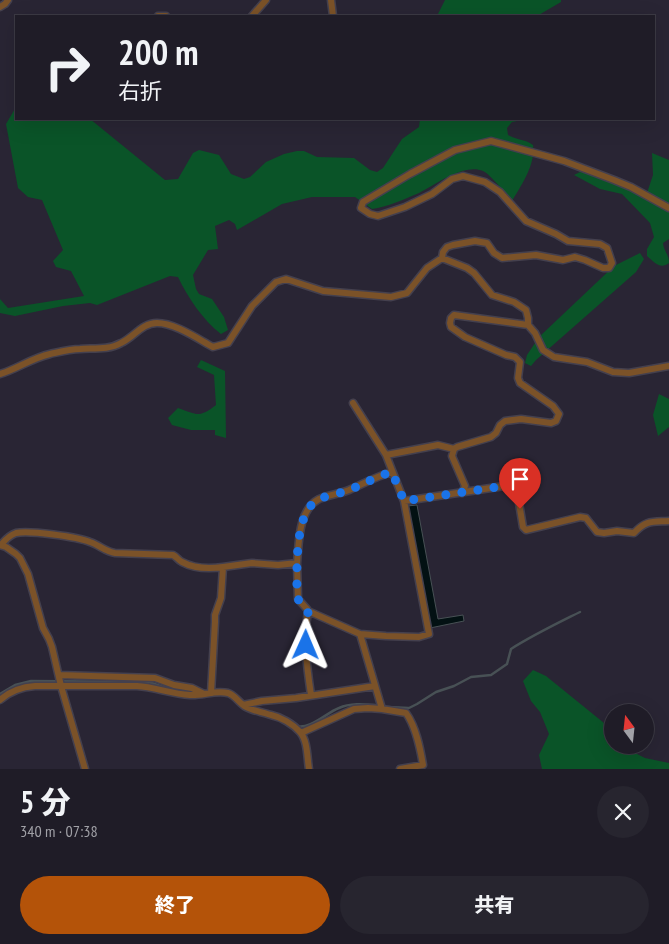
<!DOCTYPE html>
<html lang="ja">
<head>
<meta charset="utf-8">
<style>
  :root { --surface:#1f1c27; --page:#27252f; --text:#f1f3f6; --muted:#a1a1a7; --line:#3c3a44; --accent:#b45309 }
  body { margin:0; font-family:"PT Sans Narrow","Noto Sans JP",sans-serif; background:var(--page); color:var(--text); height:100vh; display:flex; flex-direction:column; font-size:19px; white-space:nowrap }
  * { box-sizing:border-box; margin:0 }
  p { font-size:16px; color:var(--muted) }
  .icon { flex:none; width:28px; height:28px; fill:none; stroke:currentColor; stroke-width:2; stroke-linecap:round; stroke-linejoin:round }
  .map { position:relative; height:769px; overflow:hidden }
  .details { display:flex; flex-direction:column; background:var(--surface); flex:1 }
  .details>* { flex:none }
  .guide { position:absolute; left:15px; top:15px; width:640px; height:105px; border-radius:0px; box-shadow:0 5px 20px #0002,0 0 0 1px var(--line); background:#1f1c27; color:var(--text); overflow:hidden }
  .needle { width:32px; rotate:345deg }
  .controls { position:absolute; left:604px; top:704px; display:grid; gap:10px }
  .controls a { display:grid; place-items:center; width:50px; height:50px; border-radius:50%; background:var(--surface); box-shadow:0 5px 20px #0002,0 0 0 1px var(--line); font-size:25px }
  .pin { position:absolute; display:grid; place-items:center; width:42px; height:42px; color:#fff; margin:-51px -21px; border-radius:50% 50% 50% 0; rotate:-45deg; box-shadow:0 0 5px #0007 }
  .pin .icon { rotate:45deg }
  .me { position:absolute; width:55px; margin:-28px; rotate:1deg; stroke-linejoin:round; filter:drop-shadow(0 0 4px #0008) }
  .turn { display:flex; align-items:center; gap:18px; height:105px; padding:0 20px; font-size:22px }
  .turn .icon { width:65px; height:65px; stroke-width:2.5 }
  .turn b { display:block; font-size:35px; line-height:42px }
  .round { display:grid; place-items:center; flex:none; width:52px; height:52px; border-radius:26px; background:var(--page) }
  .headline { display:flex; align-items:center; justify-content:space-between; height:85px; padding:0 20px }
  h1 { font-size:30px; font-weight:800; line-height:38px }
  .primary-button { display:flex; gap:10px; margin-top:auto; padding:10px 20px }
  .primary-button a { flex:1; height:58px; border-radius:30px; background:var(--accent); color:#fff; font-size:20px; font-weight:800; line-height:58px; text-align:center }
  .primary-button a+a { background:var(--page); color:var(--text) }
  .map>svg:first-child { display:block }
</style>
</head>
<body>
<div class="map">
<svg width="669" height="769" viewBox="0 0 669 769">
  <rect width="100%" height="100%" fill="#292534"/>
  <path fill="#0a5428" d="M445,0H561V2L537,16H437Z
    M16,107V119H90L165,180L178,179L193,153L199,150L219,155L231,174L244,179L250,177L266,162L284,154L297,151H304L317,157L354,158L370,170L377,172L383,168L402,139L419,127L420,119H527L512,122L507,128L508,135C516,140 525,139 533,145C536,164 521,186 512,201C506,194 490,174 483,171C464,163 435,185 419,193C405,199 387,207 372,209L355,197H312L282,204L237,230L235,224L229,220L215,226L218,249L208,250L193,275L196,289L199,294L212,299L224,317L228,330L221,334C203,320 188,298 178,277L170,276L97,305L90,303L63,306L15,316L0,313V299L8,308L84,296L71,271L56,267L53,261L63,250L42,200L28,197L18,188L6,124Z
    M652,153L669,160V239L663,243C664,252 669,254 669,263C660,270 654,262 647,256V249L654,237L650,223L622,194L600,189L574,175L580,172L594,175L646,196L653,175Z
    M640,253L644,259L636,272L536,360L531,366L525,363L527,355L539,337L614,266Z
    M201,360L225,371L226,438L215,435V430H191L172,425L168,418L178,408C198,415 199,418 216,405L214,375L197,367Z
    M659,394L669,399V427L658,436L653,415Z
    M533,670L546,676L604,723L612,737V745H624L633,752L645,758L669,763V769H542L539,755L549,734L540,712L531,701L523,681Z"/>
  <path fill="#031113" stroke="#485155" d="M417,505L438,619L463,615L464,621L430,628L407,506Z"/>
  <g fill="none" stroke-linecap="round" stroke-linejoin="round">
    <path stroke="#485155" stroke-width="2.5" d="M168,689L192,691
      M0,694L15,685L31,681L149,682L163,687
      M388,707L409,708L417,704L436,692L454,686L471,677L491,675L507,664L511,649C533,635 556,624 580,612
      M296,726C310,730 326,713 339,708C350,703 363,704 375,705"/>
    <defs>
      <path id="minor" d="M331,0L333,16
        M0,7L5,4L8,0
        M158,16H166
        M252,16L266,0
        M442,258L467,268L474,273L492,295L514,302L526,310L528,318V325
        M0,374C17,369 32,358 50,354C59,352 70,349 80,349C93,348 109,350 121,343C134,337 142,323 157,323C175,323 198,339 213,347L228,343L252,306L276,282L286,279L323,291L391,297L407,293L427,268L442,258L443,252L447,247L453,245L475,241L487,243L494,253L502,258L536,255L563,260L575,257L585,260L603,268H609L612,263L607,248L600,244L568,241L556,234L526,221L500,192L485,182L463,176L452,179L432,194L405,207L378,216L370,214L361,208L363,202L410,174L455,150L491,141L564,161L614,180L631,187L669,208
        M353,403L386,455
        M462,493L465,486L452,456L454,449L457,447L491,437L496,433L500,425L505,421L521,419L551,423L556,421L559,414L553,406L520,383L518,378L520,362L515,357L506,355L465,337L451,327L450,323L451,318L454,315L528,325L535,333L543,350L554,357L587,362L613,372L629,373L669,366
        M404,501L511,485L516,487L517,491L523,527L526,530L580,517L586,518L597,532L604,533L617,531L634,533C646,520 652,522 669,521
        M0,545L6,547L16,554L20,558L28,574L43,628L49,639L52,647L61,686L85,769
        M1,545C5,540 10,535 16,533C29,530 78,537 90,542C99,545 106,552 115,553L173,555C177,557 178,560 182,562C195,569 209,569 223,567
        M297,563L298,599L307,609L308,611C303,639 307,668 311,695
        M308,611L360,634L386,636L419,637L429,634L404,501L386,455L433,446L438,445L454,449
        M59,675L155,678L174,685L192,688L204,694
        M211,693L215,622V615L221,598L223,567L252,563L278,565L297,563C299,543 298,510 319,499C328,495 339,494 349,490C363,484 377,476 392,472
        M0,700C10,691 21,687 35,686H137C155,687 171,694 190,695C202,696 215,690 228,693C235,695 239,703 246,707C253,711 263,712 271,715C281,717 293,724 300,732C308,741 307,758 309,769
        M243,705L262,701L296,698L375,686
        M382,709L406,713C416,727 420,747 423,765L400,769
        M301,733L354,709L368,708L382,709L360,634"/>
    </defs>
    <use href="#minor" stroke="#44404e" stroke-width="9"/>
    <use href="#minor" stroke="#7b5228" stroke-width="6"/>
  </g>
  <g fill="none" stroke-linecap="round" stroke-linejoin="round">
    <path stroke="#1a73e8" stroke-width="9" stroke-dasharray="0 16.2" d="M306,645L308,612L304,606L299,601L297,596C297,572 294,515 316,501C326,495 339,494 349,490C364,484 377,476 392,472L404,501L511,485L516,487L520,509"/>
  </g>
</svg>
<div class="controls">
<a><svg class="needle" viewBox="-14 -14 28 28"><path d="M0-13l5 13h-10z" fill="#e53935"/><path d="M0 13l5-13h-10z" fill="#a1a1a7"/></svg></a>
</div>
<div class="pin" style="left:520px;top:509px;background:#d93025"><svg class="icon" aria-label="arrive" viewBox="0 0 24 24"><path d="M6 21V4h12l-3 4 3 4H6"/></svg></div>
<svg class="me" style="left:306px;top:645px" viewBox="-20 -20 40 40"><path d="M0-17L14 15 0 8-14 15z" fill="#1a73e8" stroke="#fff" stroke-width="4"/></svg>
<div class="guide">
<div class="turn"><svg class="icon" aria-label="right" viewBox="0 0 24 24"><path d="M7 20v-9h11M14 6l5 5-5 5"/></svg><div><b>200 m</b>右折</div></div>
</div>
</div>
<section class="details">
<div class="headline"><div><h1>5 分</h1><p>340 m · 07:38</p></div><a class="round"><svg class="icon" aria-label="close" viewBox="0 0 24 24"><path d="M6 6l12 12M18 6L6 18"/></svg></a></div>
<div class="primary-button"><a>終了</a><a>共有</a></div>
</section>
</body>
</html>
